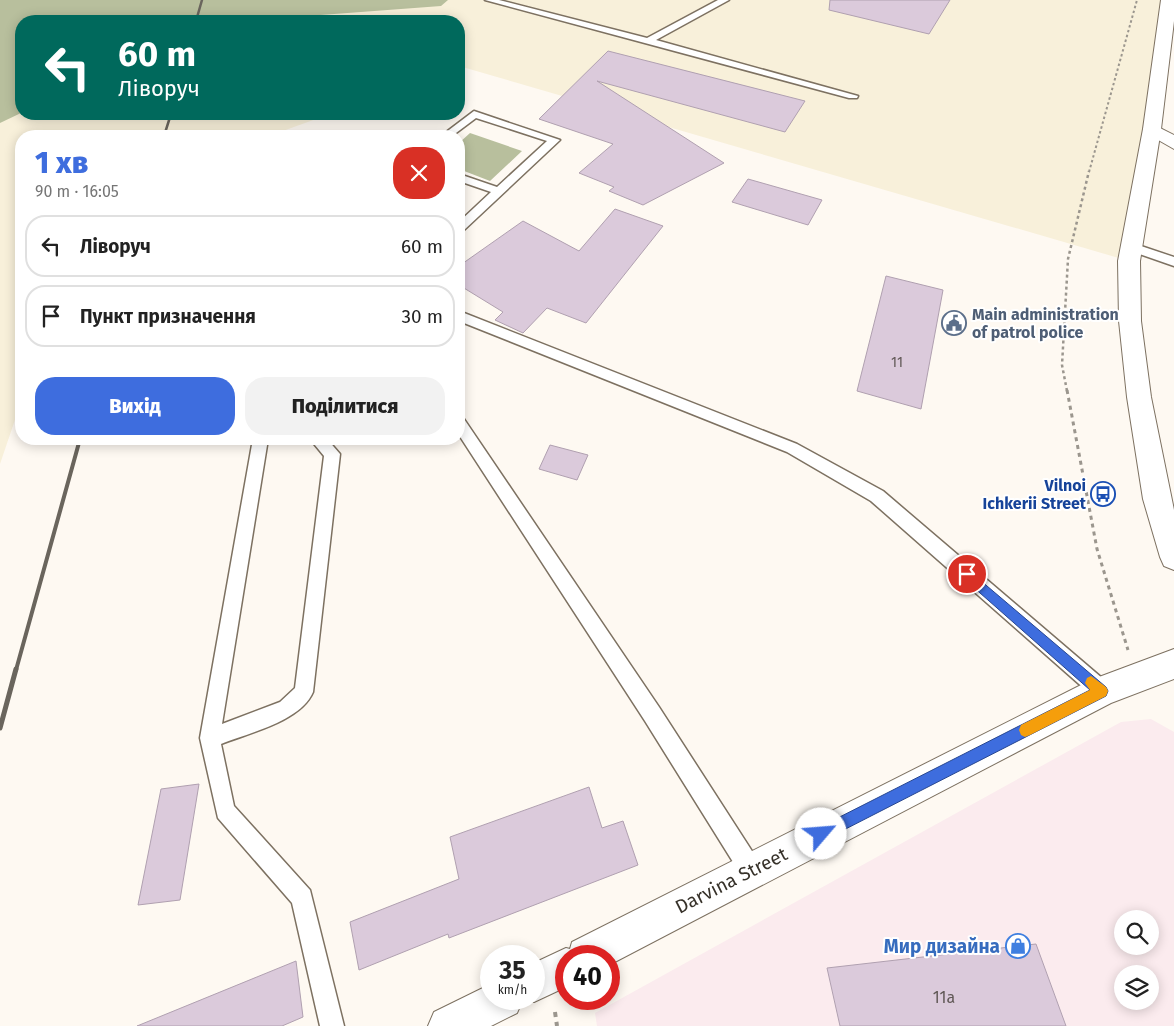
<!DOCTYPE html>
<html lang="uk">
<head>
<meta charset="utf-8">
<style>
  :root { --surface:#fff; --page:#f2f2f2; --text:#222; --muted:#767676; --line:#e0e0e0; --accent:#3e6dde }
  body { margin:0; font-family:"Fira Sans",sans-serif; background:var(--page); color:var(--text); height:100vh; display:flex; flex-direction:column; font-size:19px; white-space:nowrap }
  * { box-sizing:border-box; margin:0 }
  p { font-size:16px; color:var(--muted) }
  .icon { flex:none; width:28px; height:28px; fill:none; stroke:currentColor; stroke-width:2; stroke-linecap:round; stroke-linejoin:round }
  .map { position:relative; flex:1; overflow:hidden }
  .panel { position:absolute; left:15px; top:130px; width:450px; height:315px; display:flex; flex-direction:column; background:var(--surface); border-radius:20px; box-shadow:0 2px 12px #0003 }
  .panel>* { flex:none }
  .top-card { position:absolute; left:15px; top:15px; width:450px; height:105px; border-radius:20px; box-shadow:0 2px 12px #0003; background:#00695c; color:#fff; overflow:hidden }
  .buttons { position:absolute; left:1114px; top:910px; display:grid; gap:10px }
  .buttons a { display:grid; place-items:center; width:45px; height:45px; border-radius:50%; background:var(--surface); box-shadow:0 2px 12px #0003; font-size:25px }
  .speed { position:absolute; left:480px; top:945px; display:flex; gap:10px; font-size:25px; font-weight:700; text-align:center }
  .speed>* { display:grid; place-content:center; width:65px; height:65px; border-radius:50%; background:var(--surface); box-shadow:0 2px 12px #0003; line-height:1 }
  .speed small { font-size:12px; font-weight:400 }
  .speed .limit { border:8px solid #d22; background:#fff; color:#111 }
  .pin { position:absolute; display:grid; place-items:center; width:42px; height:42px; color:#fff; margin:-21px; border:2px solid #fff; border-radius:50%; box-shadow:0 1px 5px #0007 }
  .me { position:absolute; width:55px; margin:-28px; rotate:63deg; stroke-linejoin:round; filter:drop-shadow(0 0 4px #0008) }
  .turn { display:flex; align-items:center; gap:18px; height:105px; padding:0 20px; font-size:22px }
  .turn .icon { width:65px; height:65px; stroke-width:2.5 }
  .turn b { display:block; font-size:35px; line-height:42px }
  .round { display:grid; place-items:center; flex:none; width:52px; height:52px; border-radius:20px; background:var(--page) }
  .head { display:flex; align-items:center; justify-content:space-between; height:85px; padding:0 20px }
  h1 { font-size:30px; font-weight:800; line-height:38px; color:var(--accent) }
  .cta { display:flex; gap:10px; margin-top:auto; padding:10px 20px }
  .cta a { flex:1; height:58px; border-radius:20px; background:var(--accent); color:#fff; font-size:20px; font-weight:800; line-height:58px; text-align:center }
  .cta a+a { background:var(--page); color:var(--text) }
  ul { padding:0; list-style:none }
  li { display:flex; align-items:center; gap:15px; height:62px; margin:0 10px 8px; padding:0 10px; border:2px solid var(--line); border-radius:20px }
  li div { flex:1 }
  li b { display:block; font-size:19px }
  li em { font-style:normal }
  .map>svg:first-child { display:block }
</style>
</head>
<body>
<div class="map">
<svg width="1174" height="1026" viewBox="0 0 1174 1026">
  <rect width="100%" height="100%" fill="#fef9f2"/>
  <path fill="#fbebee" fill-rule="evenodd" d="M1151,719L1174,732V1026H597L595,1013L1121,722ZM1122,919H1150V946H1122ZM1122,974H1150V1001H1122Z"/>
  <path fill="#f8f0da" d="M0,0H1169L1129,261L459,66V21H21V114H330L269,136H21V402L0,464Z"/>
  <path fill="#b8bf9d" d="M0,0H448L441,6L242,21H21V113L0,123Z
    M470,133L522,151L490,181L459,169V143Z"/>
  <path fill="#dbcadb" stroke="#b0a0b0" d="M830,0H950L929,34L829,10Z
    M608,51L805,101L785,132L597,81L724,163L643,205L609,191L614,187L579,173L613,144L539,119Z
    M748,179L822,200L808,225L732,202Z
    M615,209L663,226L586,323L547,308L523,333L495,320L503,312L459,285V266L523,221L579,251Z
    M886,276L943,290L921,409L857,391Z
    M550,445L588,455L577,480L539,469Z
    M199,784L180,900L138,905L161,789Z
    M589,787L602,828L623,821L638,865L449,938L448,934L359,970L350,922L459,879L450,837Z
    M1036,944L1066,1026H840L827,968Z
    M296,961L303,1017L282,1026H137Z"/>
  <g fill="none" stroke-linecap="round" stroke-linejoin="round">
    <defs>
      <path id="lane" d="M485,0H499L647,38L718,0H729L656,40L858,96L857,98H849Z
        M474,111L560,140L463,231L459,232V222L491,192L459,181V174L497,187L547,141L476,118L452,136H441Z
        M1132,243L1174,257V266L1128,250L1126,247Z
        M459,311L797,444L883,491L1109,684L1111,691L1109,698L1102,700L1095,698L871,501L787,452L459,321Z
        M459,417L464,419L659,707L759,862L762,870L759,878L751,881L743,878L645,721L459,435Z
        M253,439H268L222,724L280,702L295,688L324,456L310,439H327L340,454L313,692C301,721 249,733 221,744L234,806L310,890L344,1026H320L292,903L218,818L200,738Z"/>
      <path id="street" d="M1152,124L1174,135V149L1146,133L1143,129L1146,125Z"/>
      <path id="secondary" d="M1174,649V679L1111,703L609,965V956H566V987L534,1002L525,999H534V963L566,948L570,949L572,942L1091,680Z
        M491,984V999H523L517,1013L491,1026H428L434,1012Z"/>
      <path id="primary" d="M1161,0H1174V21L1161,129L1140,261L1141,321L1151,397L1174,510V570L1164,566L1160,557L1143,499L1127,397L1119,321L1118,261L1143,129Z"/>
    </defs>
    <use href="#lane" stroke="#7d7161" stroke-width="3"/>
    <use href="#street" stroke="#7d7161" stroke-width="2"/>
    <use href="#secondary" stroke="#7d7161" stroke-width="2"/>
    <use href="#primary" stroke="#7d7161" stroke-width="2"/>
    <path stroke="#9b968e" stroke-width="2" stroke-dasharray="2.5 2.5" stroke-linecap="butt" d="M1089,172L1137,0"/>
    <path stroke="#9b968e" stroke-width="2.5" stroke-dasharray="3 3" stroke-linecap="butt" d="M1067,391L1062,365L1068,259L1089,171"/>
    <path stroke="#9b968e" stroke-width="3" stroke-dasharray="4 4" stroke-linecap="butt" d="M1067,390L1097,549L1128,650"/>
    <path stroke="#9b968e" stroke-width="4" stroke-dasharray="5 5" stroke-linecap="butt" d="M555,1012L557,1026"/>
    <use href="#lane" fill="#fff" fill-rule="evenodd"/>
    <use href="#street" fill="#fff" fill-rule="evenodd"/>
    <use href="#secondary" fill="#fff" fill-rule="evenodd"/>
    <use href="#primary" fill="#fff" fill-rule="evenodd"/>
    <path stroke="#6a655d" stroke-width="2.5" d="M196,21L202,0
      M164,136L171,114"/>
    <path stroke="#6a655d" stroke-width="4" d="M16,670L80,439"/>
    <path stroke="#6a655d" stroke-width="5" d="M0,728L16,669"/>
  </g>
  <path fill="#3e6dde" stroke="#284790" d="M967,569L1106,687L1108,691L1106,696L826,839L821,841L816,839L813,834L816,829L1090,690L963,578L961,574L963,571Z"/>
  <path fill="#f59e0b" d="M1091,676L1106,687L1108,691L1106,696L1030,735L1025,737L1021,735L1019,730L1021,725L1090,690L1085,683L1087,678Z"/>
  <defs>
    <symbol id="civic-ring" viewBox="-11 -11 22 22"><circle r="9.5" fill="#fff" stroke="#5c6f8a" stroke-width="1.5"/><path d="M-.6-6.5H3V-4.5H.6V-3L4-1V1h2V6H-6V1h2V-1L-.6-3ZM-1.2 2.5V6h2.4V2.5Z" fill="#5c6f8a"/></symbol>
    <symbol id="bus-ring" viewBox="-11 -11 22 22"><circle r="9.5" fill="#fff" stroke="#1a4fb4" stroke-width="1.5"/><path d="M-5-6H5V4H4V6H2V4H-2V6H-4V4H-5ZM-3.5-4V0h7V-4ZM-3.5 1.2v1.5H-2V1.2ZM2 1.2v1.5H3.5V1.2Z" fill="#1a4fb4"/></symbol>
    <symbol id="shop-ring" viewBox="-11 -11 22 22"><circle r="9.5" fill="#fff" stroke="#3f7fe0" stroke-width="1.5"/><path d="M-5-2.5h2.3a2.7 3.5 0 0 1 5.4 0H5L5.5 6h-11ZM-1.5-2.5h3a1.5 2.3 0 0 0-3 0Z" fill="#3f7fe0"/></symbol>
  </defs>
  <g fill-rule="evenodd">
    <use href="#civic-ring" x="940" y="309" width="28" height="28"/>
    <use href="#bus-ring" x="1089" y="480" width="28" height="28"/>
    <use href="#shop-ring" x="1004" y="932" width="28" height="28"/>
  </g>
  <g text-anchor="middle" stroke-width="4" stroke-linejoin="round" paint-order="stroke">
    <g font-size="14" fill="#605856">
      <text x="897" y="367">11</text>
    </g>
    <g font-size="16" font-weight="bold" fill="#4e5e75" stroke="#fff" text-anchor="start">
      <text x="972" y="320">Main administration<tspan x="972" dy="18">of patrol police</tspan></text>
    </g>
    <g font-size="16" font-weight="bold" fill="#164399" stroke="#fff" text-anchor="end">
      <text x="1086" y="491">Vilnoi<tspan x="1086" dy="18">Ichkerii Street</tspan></text>
    </g>
    <g font-size="16" fill="#605856">
      <text x="944" y="1003">11а</text>
    </g>
    <g font-size="19" fill="#37322a" stroke="#fff">
      <text transform="translate(731 880) rotate(-27)" y="7">Darvina Street</text>
    </g>
    <g font-size="19" font-weight="bold" fill="#366cbe" stroke="#fff" text-anchor="end">
      <text x="1000" y="953">Мир дизайна</text>
    </g>
  </g>
</svg>
<div class="buttons">
<a><svg class="icon" aria-label="search" viewBox="0 0 24 24"><circle cx="10" cy="10" r="6"/><path d="M15 15l6 6"/></svg></a>
<a><svg class="icon" aria-label="layers" viewBox="0 0 24 24"><path d="M12 4l9 5-9 5-9-5zM3 14l9 5 9-5"/></svg></a>
</div>
<div class="speed"><div>35<small>km/h</small></div><div class="limit">40</div></div>
<div class="pin" style="left:967px;top:574px;background:#d93025"><svg class="icon" aria-label="arrive" viewBox="0 0 24 24"><path d="M6 21V4h12l-3 4 3 4H6"/></svg></div>
<svg class="me" style="left:821px;top:834px" viewBox="-20 -20 40 40"><circle r="19" fill="#fff"/><path d="M0-13L10 11 0 6-10 11z" fill="#3e6dde"/></svg>
<div class="top-card">
<div class="turn"><svg class="icon" aria-label="left" viewBox="0 0 24 24"><path d="M17 20v-9H6M10 6l-5 5 5 5"/></svg><div><b>60 m</b>Ліворуч</div></div>
</div>
<section class="panel">
<div class="head"><div><h1>1 хв</h1><p>90 m · 16:05</p></div><a class="round" style="background:#d93025;color:#fff"><svg class="icon" aria-label="close" viewBox="0 0 24 24"><path d="M6 6l12 12M18 6L6 18"/></svg></a></div>
<ul>
<li><svg class="icon" aria-label="left" viewBox="0 0 24 24"><path d="M17 20v-9H6M10 6l-5 5 5 5"/></svg><div><b>Ліворуч</b></div><em>60 m</em></li>
<li><svg class="icon" aria-label="arrive" viewBox="0 0 24 24"><path d="M6 21V4h12l-3 4 3 4H6"/></svg><div><b>Пункт призначення</b></div><em>30 m</em></li>
</ul>
<div class="cta"><a>Вихід</a><a>Поділитися</a></div>
</section>
</div>
</body>
</html>
